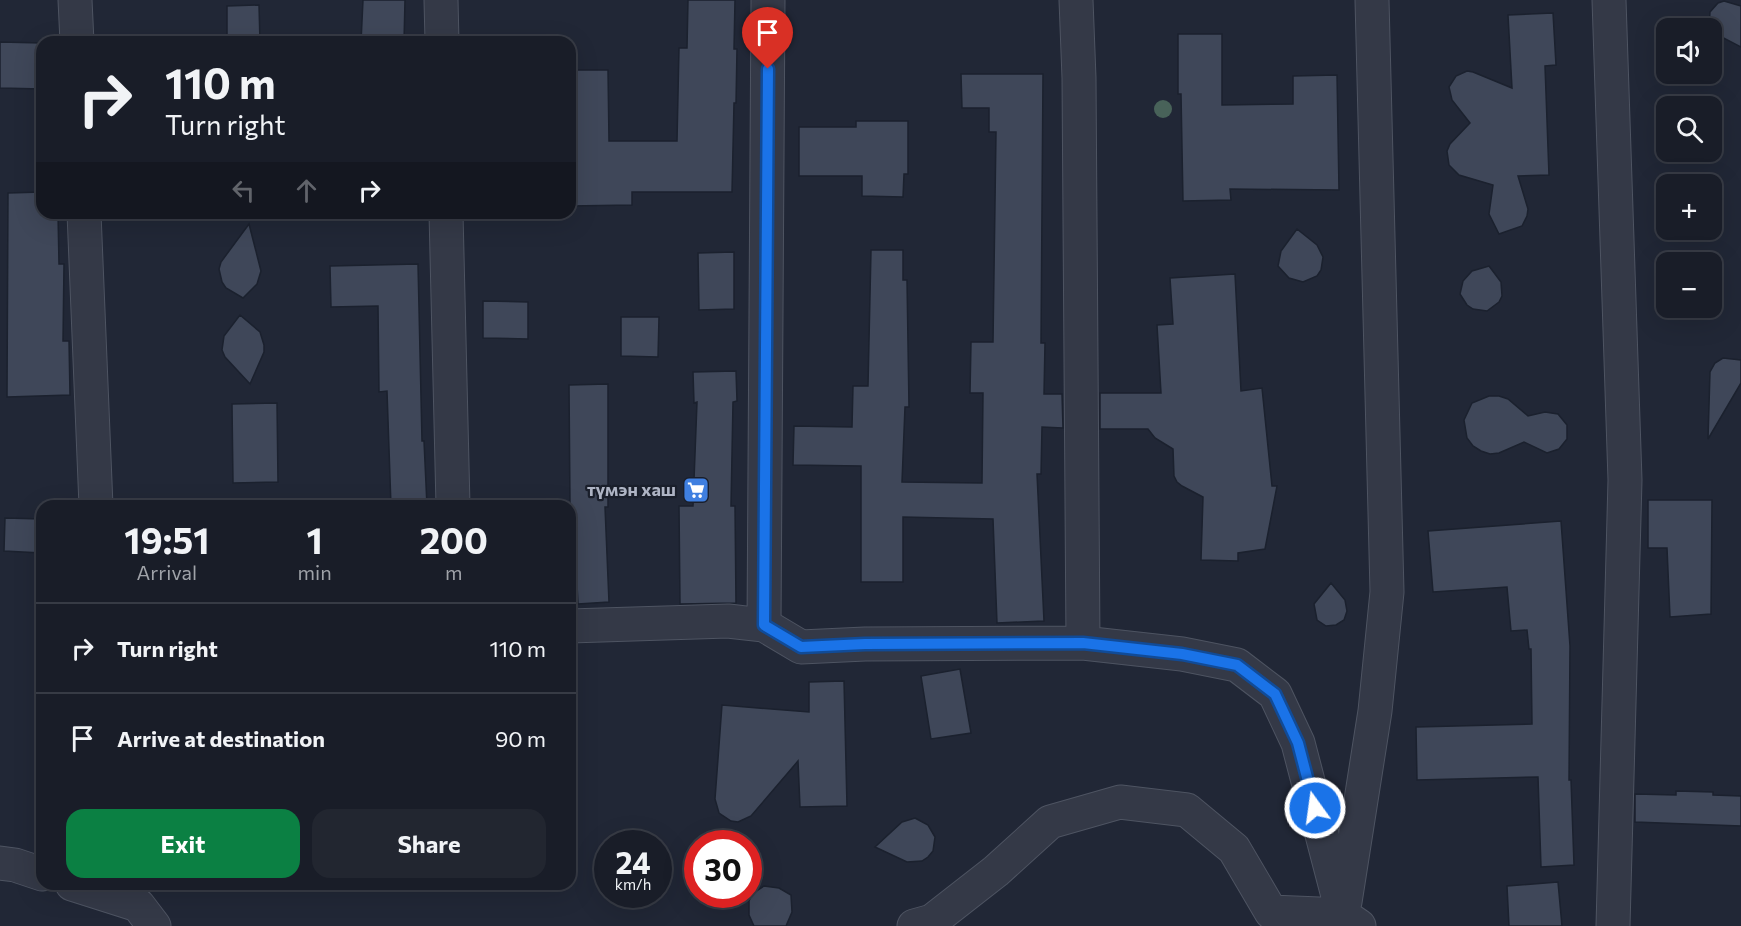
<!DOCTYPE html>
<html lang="en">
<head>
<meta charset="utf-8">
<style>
  :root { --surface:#191d28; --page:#222630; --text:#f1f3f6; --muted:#9fa2a8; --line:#373b45; --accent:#0b8043 }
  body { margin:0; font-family:Commissioner,sans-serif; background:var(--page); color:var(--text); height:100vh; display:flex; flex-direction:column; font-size:22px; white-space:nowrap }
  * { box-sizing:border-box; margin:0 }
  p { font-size:20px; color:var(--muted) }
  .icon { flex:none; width:33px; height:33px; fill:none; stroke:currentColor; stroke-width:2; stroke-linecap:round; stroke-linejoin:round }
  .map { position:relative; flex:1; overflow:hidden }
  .panel { position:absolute; left:36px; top:500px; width:540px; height:390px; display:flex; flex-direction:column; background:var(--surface); border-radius:18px; box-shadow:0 6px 24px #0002,0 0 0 2px var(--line) }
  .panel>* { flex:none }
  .guide { position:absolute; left:36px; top:36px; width:540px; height:183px; border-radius:18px; box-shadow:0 6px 24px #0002,0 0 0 2px var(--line); background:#191d28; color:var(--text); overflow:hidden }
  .controls { position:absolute; left:1656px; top:18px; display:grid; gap:12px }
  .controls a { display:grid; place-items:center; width:66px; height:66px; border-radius:12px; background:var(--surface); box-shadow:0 6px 24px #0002,0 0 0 2px var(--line); font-size:30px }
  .speed { position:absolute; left:594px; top:830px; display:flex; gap:12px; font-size:30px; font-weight:700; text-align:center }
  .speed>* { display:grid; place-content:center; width:78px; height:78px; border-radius:50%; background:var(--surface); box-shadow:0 6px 24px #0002,0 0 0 2px var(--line); line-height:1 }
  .speed small { font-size:15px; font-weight:400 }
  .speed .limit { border:9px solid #d22; background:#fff; color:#111 }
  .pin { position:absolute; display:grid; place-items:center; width:51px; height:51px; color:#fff; margin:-62px -26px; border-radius:50% 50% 50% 0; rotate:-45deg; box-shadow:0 0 6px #0007 }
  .pin .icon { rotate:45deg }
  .me { position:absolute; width:66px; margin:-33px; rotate:346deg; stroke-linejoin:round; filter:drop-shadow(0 0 4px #0008) }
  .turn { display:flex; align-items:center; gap:21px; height:126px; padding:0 30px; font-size:27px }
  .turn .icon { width:78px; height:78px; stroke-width:2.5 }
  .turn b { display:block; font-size:42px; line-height:51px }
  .lanes { display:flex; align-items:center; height:57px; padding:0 30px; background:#0003; justify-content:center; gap:30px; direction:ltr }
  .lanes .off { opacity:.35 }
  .eta { display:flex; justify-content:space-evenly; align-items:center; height:102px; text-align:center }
  .eta b { font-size:36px; font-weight:700; line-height:42px }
  .cta { display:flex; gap:12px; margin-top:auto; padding:12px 30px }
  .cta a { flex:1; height:69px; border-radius:18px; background:var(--accent); color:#fff; font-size:24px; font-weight:700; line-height:69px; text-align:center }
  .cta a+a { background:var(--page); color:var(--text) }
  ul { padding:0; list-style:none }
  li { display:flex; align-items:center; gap:18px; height:90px; padding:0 30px; border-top:2px solid var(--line) }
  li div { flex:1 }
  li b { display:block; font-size:22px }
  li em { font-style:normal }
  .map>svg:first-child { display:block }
</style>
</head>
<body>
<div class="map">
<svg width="1741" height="926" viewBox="0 0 1741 926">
  <rect width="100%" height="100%" fill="#212736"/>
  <path fill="#3f4759" stroke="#1b212e" stroke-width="1.5" d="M363,0H405L404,42H361Z
    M688,0H735L734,49H737L736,103H734L732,192H632V205L570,206V70H608L609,141H677L679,48H687Z
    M1724,1L1741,6V47L1712,32V28H1709L1710,12L1718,3Z
    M259,5L260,42H227V6Z
    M1553,13L1556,65L1545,66L1549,175L1518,176L1528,209L1527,216L1522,226L1499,234L1489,214L1493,185L1459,175L1449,165L1447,151L1450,144L1470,123L1452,100L1449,87L1456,76L1467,71L1473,72L1512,88L1508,15Z
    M1178,34H1222V105L1293,104V76L1337,75L1339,190L1230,189L1231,200L1183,201L1181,94H1178Z
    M0,42L42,43V89L0,88Z
    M961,74H1043L1041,343H1045L1044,394H1062L1063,428L1042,427L1041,474H1037L1044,621L997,623L993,519L903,517V582H861V466L793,465L794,426L852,427L853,386H868L871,250H903V280H907L909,407H905L902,482L982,483L983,393H970L971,342H993L996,132H989V108H962Z
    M856,121H908V174H904L903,197L862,196V176H799V127H856Z
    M42,192V213H58L59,264H64L63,341H69L70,395L7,397L8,193Z
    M249,224L261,271L257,284L243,298L226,288L222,282L219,269L221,262Z
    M1297,229L1317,245L1323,257L1321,270L1317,276L1303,282L1289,278L1278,266L1281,251Z
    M734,252V309L699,310L698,253Z
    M418,264L422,441H424L427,506H391L387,391L379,392L378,306L331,307L330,266Z
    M1489,266L1501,282L1502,296L1499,302L1487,311L1473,309L1467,305L1460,294L1463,281L1472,271Z
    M1235,274L1241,391L1262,388L1272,486H1277L1265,549L1238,553V561L1201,560L1203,497L1182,486L1177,482L1174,476L1173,449L1155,438L1148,429H1100V393H1161L1157,325L1173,324L1170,278Z
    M483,301L528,302V339L483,338Z
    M240,315L260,332L264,345V352L250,384L225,357L222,350L224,336Z
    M621,317H659L658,357L621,356Z
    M1723,358L1741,360V383L1708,439L1710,372L1715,363Z
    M736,371L737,401L733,402L731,506H735L736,603L680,604L679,506H693L697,402L694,403L693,372Z
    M608,384V507H605L609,602L578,604L573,508H570V506L569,385Z
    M1489,396H1499L1508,399L1528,416L1545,412L1558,414L1567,425V439L1559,449L1547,453L1524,442L1499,453L1490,454L1481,451L1473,446L1467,438L1464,420L1472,403Z
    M277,403L278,482L233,483L232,404Z
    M1648,500H1712L1711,614L1670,617L1667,548H1648Z
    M5,518L42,519V553L4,551Z
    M1561,521L1570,646L1569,780H1571L1574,865L1541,867L1538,777L1417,780L1416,727L1532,724L1531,649H1529L1527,630L1511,631L1507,587L1433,592L1428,531Z
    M1331,583L1345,600L1347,611L1344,620L1336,625L1326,626L1317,620L1314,604Z
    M960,669L971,733L931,739L921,676Z
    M844,681L847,806L800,807L798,761L751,816L738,822L731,821L719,813L715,799L722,705L809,712V682Z
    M1676,791L1713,792V795L1741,796V826L1635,822V794L1676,795Z
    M915,818L928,825L935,837L933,851L928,857L922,861L907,862L875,847L902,822Z
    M1558,882L1562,926H1509L1507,886Z
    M764,886L779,888L791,895L792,912L786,926H754L749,915V901L752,894Z"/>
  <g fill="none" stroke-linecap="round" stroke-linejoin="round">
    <defs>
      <path id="street" d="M75,0L77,42
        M441,0L442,42
        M1076,0L1079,78L1083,643
        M1609,0L1625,480L1613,926
        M84,213L96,506
        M446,213L453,506
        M764,625L768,0
        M570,626L728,621L764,625L801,647L865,644L1083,643L1182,654L1237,665L1275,694L1298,743L1343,915
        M0,863L15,865L42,874
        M72,884L138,905L154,926
        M1345,902L1375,711L1387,592L1372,0
        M914,926L932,921L996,871L1050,822L1120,802L1187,810L1234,849L1271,912L1343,915L1359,926"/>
    </defs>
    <use href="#street" stroke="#4e5462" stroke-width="35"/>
    <use href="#street" stroke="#343947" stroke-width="33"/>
  </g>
  <circle fill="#486259" cx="1163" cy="109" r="9"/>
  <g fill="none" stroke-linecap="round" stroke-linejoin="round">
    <defs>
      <path id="route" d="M768,69L764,625L801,647L865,644L1083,643L1182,654L1237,665L1275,694L1298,743L1315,808"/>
    </defs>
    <use href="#route" stroke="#114b97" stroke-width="15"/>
    <use href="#route" stroke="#1a73e8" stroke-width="10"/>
  </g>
  <defs>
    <symbol id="supermarket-square" viewBox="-11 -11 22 22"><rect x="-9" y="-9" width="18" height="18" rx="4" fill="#3f7fe0" stroke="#1a1f2b"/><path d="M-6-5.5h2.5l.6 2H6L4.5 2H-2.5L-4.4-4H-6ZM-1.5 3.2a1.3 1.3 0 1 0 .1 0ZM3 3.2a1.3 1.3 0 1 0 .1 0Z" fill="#fff"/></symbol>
  </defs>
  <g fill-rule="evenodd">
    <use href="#supermarket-square" x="681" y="475" width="30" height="30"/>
  </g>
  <g text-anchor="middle" stroke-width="4.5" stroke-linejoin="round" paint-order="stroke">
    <g font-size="18" font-weight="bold" fill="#aeb4c4" stroke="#1a1f2b" text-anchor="end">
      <text x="676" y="496">түмэн хаш</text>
    </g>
  </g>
</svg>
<div class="controls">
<a><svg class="icon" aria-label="sound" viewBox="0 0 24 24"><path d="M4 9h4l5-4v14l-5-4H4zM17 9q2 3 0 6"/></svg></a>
<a><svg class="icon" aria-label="search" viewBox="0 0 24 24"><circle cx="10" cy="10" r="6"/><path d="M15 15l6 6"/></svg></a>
<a>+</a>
<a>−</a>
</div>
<div class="speed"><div>24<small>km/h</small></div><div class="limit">30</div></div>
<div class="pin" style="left:768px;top:69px;background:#d93025"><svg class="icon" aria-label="arrive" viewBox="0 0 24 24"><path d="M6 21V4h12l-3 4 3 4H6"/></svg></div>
<svg class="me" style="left:1315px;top:808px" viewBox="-20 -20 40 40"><circle r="17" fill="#1a73e8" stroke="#fff" stroke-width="3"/><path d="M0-11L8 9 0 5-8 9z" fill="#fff"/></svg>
<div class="guide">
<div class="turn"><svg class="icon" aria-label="right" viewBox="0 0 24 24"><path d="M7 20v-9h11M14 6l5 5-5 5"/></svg><div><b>110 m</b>Turn right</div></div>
<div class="lanes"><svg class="icon off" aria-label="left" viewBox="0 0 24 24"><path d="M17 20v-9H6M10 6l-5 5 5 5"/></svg><svg class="icon off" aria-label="ahead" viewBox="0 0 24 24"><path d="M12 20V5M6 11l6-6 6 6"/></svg><svg class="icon" aria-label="right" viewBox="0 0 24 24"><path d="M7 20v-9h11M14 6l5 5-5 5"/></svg></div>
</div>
<section class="panel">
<div class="eta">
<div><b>19:51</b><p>Arrival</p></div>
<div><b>1</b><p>min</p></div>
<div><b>200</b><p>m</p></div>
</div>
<ul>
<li><svg class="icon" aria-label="right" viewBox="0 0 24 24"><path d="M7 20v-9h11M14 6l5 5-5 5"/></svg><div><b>Turn right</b></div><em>110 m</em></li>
<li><svg class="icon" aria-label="arrive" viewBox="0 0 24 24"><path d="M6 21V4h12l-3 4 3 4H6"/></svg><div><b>Arrive at destination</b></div><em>90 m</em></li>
</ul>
<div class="cta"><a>Exit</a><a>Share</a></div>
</section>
</div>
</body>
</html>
